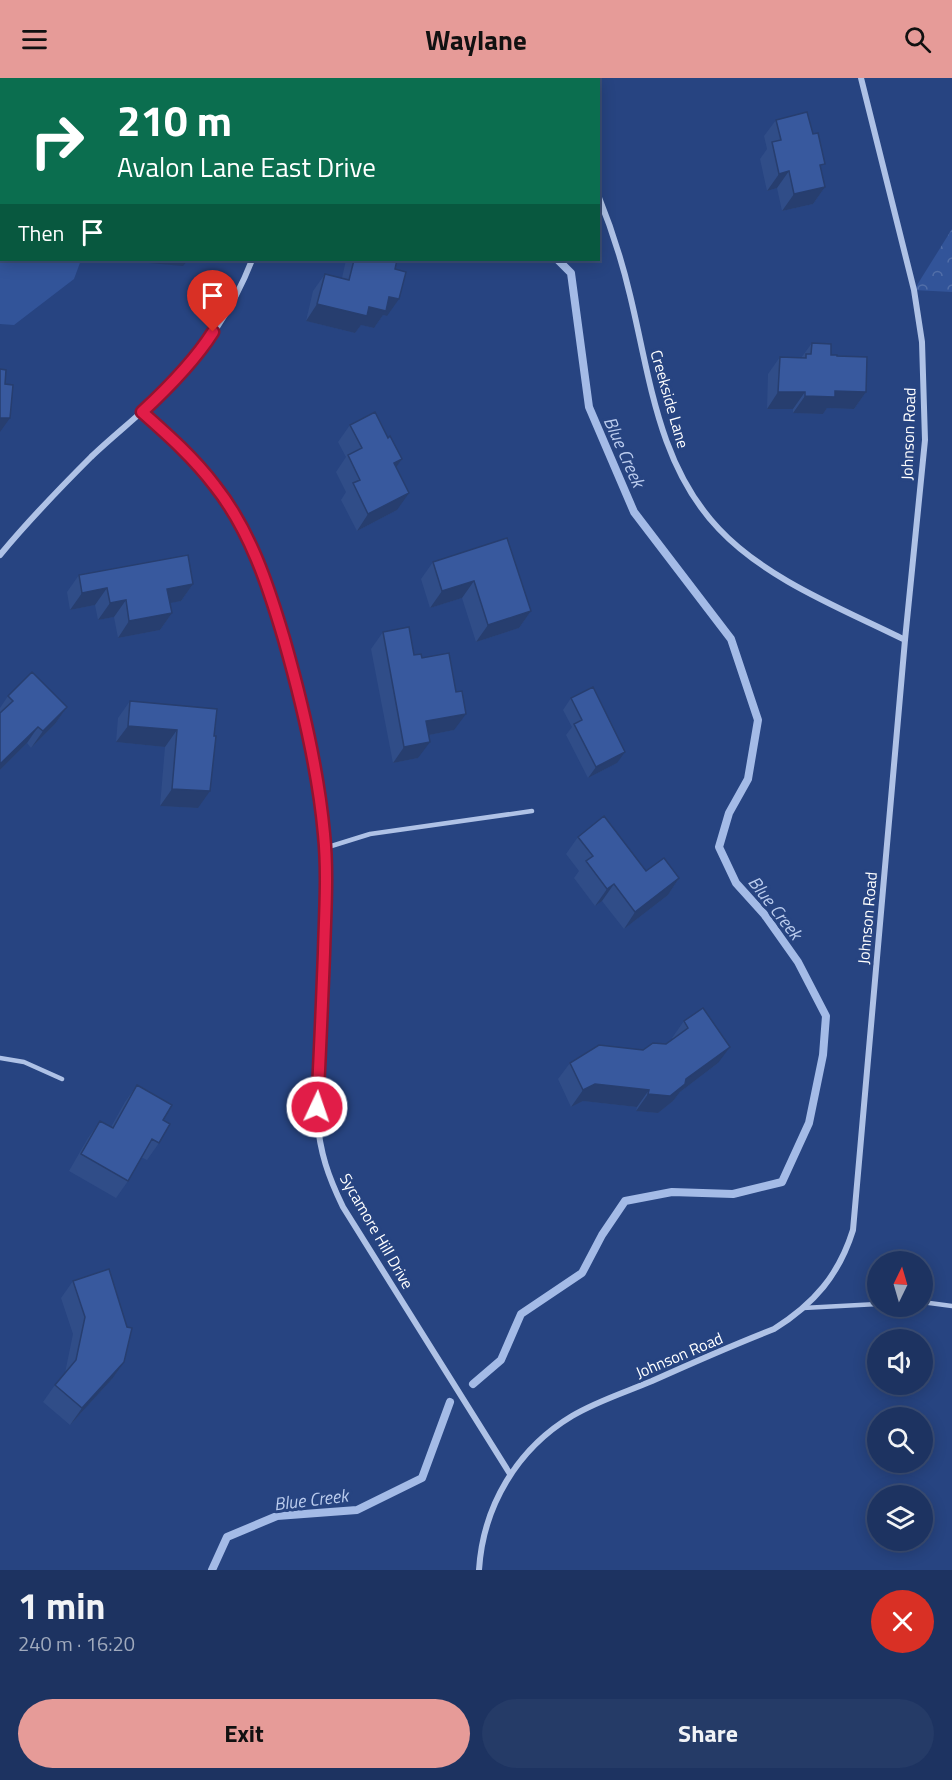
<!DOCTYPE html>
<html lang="en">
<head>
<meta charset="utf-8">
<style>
  :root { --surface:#1d3361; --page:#253b67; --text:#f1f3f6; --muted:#a0aabd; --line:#3b4e76; --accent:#e69b98 }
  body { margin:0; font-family:"Titillium Web",sans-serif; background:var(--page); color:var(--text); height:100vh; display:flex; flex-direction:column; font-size:22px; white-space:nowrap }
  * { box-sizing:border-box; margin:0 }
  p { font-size:20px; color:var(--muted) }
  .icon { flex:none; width:33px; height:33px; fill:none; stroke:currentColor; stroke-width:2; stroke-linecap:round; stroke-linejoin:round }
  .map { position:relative; height:1492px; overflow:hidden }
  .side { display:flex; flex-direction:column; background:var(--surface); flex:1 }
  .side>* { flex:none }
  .guide { position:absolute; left:0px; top:0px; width:600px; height:183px; box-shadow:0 3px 15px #0003,0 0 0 2px var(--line); background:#0b6e4f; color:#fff; overflow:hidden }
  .needle { width:39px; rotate:5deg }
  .buttons { position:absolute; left:867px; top:1173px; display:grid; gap:12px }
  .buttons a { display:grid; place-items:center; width:66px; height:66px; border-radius:50%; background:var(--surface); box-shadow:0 3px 15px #0003,0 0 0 2px var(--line); font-size:30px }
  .pin { position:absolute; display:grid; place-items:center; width:51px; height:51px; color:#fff; margin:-62px -26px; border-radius:50% 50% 50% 0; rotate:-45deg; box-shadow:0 0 6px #0007 }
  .pin .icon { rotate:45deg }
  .me { position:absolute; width:66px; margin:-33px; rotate:3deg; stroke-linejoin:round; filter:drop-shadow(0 0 4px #0008) }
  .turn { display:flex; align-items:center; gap:21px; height:126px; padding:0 18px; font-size:27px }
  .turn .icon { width:78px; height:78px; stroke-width:2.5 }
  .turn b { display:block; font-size:42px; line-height:51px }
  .then { display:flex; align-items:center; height:57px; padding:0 18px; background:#0003; gap:12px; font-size:22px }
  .round { display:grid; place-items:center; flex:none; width:63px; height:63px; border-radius:32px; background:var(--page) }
  .overview { display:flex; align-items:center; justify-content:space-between; height:102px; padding:0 18px }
  h1 { font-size:36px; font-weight:700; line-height:45px }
  .button { display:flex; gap:12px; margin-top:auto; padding:12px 18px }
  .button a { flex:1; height:69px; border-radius:36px; background:var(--accent); color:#111; font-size:24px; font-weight:700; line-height:69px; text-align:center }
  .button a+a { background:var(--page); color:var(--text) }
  header { display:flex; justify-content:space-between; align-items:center; height:78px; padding:0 18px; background:var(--accent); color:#111; font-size:27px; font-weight:700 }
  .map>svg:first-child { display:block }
</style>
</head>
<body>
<header><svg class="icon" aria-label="menu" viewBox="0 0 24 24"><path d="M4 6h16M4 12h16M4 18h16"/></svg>Waylane<svg class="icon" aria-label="search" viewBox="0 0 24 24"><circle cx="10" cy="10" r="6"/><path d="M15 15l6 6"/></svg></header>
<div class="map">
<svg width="952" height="1492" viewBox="0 0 952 1492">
  <defs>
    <pattern id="park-crowns" width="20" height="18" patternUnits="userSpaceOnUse" patternTransform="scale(1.5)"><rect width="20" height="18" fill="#325499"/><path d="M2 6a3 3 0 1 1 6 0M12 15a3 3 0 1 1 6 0" fill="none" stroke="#516ea8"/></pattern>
  </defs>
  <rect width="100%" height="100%" fill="#274481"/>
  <path fill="#325499" d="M0,0H12L13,1L2,2V182H81L74,201L14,247L0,246Z"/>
  <path fill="url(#park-crowns)" d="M952,151V214L914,212Z"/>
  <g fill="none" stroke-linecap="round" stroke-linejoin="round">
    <path stroke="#a4bbe7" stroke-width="8" d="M485,0L486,2
      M473,1306L501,1282L521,1236L582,1195L602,1157L625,1123L672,1114L733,1116L782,1104L809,1045L823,977L826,938L798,884L764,836L736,805L719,769L729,735L748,701L758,642L731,561L634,434L589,329L571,195L558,182
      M212,1492L227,1459L277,1438L357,1432L422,1400L450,1324"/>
    <path stroke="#afc2e6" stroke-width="4.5" d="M325,770L370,756L532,733
      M0,980L24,984L62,1001
      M922,1224L952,1228
      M803,1230L878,1226"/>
    <path stroke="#afc2e6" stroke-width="6" d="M224,0V2
      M554,0L555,2
      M598,117C611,149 622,183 630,217C650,299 658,387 719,451C767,502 843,531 905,562
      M142,334C176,364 212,397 235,438C258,477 272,521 285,564C305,633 323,709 325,782C328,868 317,954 317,1040C320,1075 328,1098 343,1129L510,1396
      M0,477C28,443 60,410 91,379C114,357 140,337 163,314C201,277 233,231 252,182
      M479,1492C483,1428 517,1371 572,1338C597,1323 626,1314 652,1303C692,1285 733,1267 774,1251C814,1226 839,1197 853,1152L905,562L925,362L922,264L914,212L861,0"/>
  </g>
  <path fill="#304d88" d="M96,0H152L151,2H97Z
    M313,0H399L398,2H314Z
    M776,42L821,92L825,109L813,126L782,133L777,110L767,113L760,81L767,71L764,58Z
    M346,182H397L387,238L383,237L374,250L361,247L355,255L306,243L313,213L325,196L342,200Z
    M812,265L831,277L837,278L866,314L854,331L827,330L823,336L793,335V331H767L768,296L780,279L801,280Z
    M350,347L388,360L402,381L396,389L397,432L357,453L341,422L346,414L336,394L346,379L338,364Z
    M507,460L531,533L519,550L476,564L462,520L430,530L421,501L433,484Z
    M79,497L193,506L181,523L170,525L172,535L160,552L118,560L114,539L98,542L95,527L70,532L67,514Z
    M383,554L414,577L422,580L454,652L429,657L418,680L393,685L371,571Z
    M8,618L67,629L55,646L31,670L27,665L0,692V630Z
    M571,620L617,685L588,700L566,657L572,649L563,632Z
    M130,623L217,631L198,730L160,728L165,669L116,664L118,640Z
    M578,759L646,793L679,800L668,817L624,851L602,823L595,828L574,800L579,793L566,776Z
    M684,943L718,985L680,1014L673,1023L658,1035L636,1033L637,1029L583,1023L571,1029L558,1001L570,985L643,972L666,966L673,961L672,960Z
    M137,1007L163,1042L159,1065L147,1082L141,1079L128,1103L116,1120L69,1093L88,1060L100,1043L111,1049L125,1024Z
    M73,1203L112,1301L70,1347L43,1324L55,1307L65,1295L73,1256L61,1220Z"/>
  <path fill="#273e6f" d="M138,0H152L151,2H135Z
    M789,93L777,110L767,113L779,96Z
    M825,109L813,126L782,133L794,116Z
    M129,182H188L183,188L127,183Z
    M389,219L399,221L387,238L383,237L374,250L361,247L355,255L306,243L317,226L369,229Z
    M835,313L866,314L854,331L827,330L823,336L793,335L805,318Z
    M778,314H805L793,331H767Z
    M0,340H10L0,354Z
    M402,381L390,398L394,385Z
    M409,415L397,432L357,453L368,436Z
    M474,503L462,520L430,530L442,513Z
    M193,506L181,523L155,528L167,511Z
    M107,510L95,527L70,532L82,515Z
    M126,522L114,539L98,542L110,525Z
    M531,533L519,550L476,564L488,547Z
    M172,535L160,552L118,560L129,543Z
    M67,629L55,646L31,670L43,653Z
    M466,636L454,652L414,660L426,643Z
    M128,648L177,652L165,669L116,664Z
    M38,649L27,665L0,692V686Z
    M430,664L418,680L393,685L404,669Z
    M625,674L617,685L588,700L596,689Z
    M172,711L210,713L198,730L160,728Z
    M679,800L668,817L624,851L635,834Z
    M614,806L602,823L595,828L607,811Z
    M730,969L718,985L680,1014L673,1023L658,1035L636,1033L648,1016L686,1001Z
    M595,1006L649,1012L637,1029L583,1023L571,1029L583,1012Z
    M124,1284L112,1301L70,1347L82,1330Z"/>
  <path fill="#38599e" stroke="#273e6f" stroke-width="1.5" d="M118,0H138L135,2H119Z
    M338,0H392L388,2H338Z
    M807,34L813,56L818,55L825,86L820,87L825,109L794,116L789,93L779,96L772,64L781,62L776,42Z
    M354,182H397L395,191L406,194L399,221L389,219L386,233L369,229L367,238L317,226L325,196L349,202Z
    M812,265L831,266V277H837V278L867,279L866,314L835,313V319L805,318V314H778L780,279L806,280V276H811Z
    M0,291L6,292L5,306L13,307L10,340H0Z
    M375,334L388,360L390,358L402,381L394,385L409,415L368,436L353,405L360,402L348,377L362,370L350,347Z
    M507,460L531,533L488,547L474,503L442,513L433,484Z
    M188,477L193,506L167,511L172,535L129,543L126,522L110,525L107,510L82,515L79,497Z
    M409,549L414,577L421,576L422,580L449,575L456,614L462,613L466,636L426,643L430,664L404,669L383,554Z
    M32,594L67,629L43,653L38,649L0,686V635L13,623L8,618Z
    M593,609L625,674L596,689L574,646L582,642L571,620Z
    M130,623L217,631L214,658H216L210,713L172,711L177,652L128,648Z
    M604,738L646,793L664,780L679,800L635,834L614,806L607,811L586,783L593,778L578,759Z
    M703,930L730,969L686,1001L685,1006L670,1018L648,1016L649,1012L595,1006L583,1012L570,985L599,967L643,972L653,965L666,966L688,950L684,943Z
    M137,1007L172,1027L163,1042L170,1046L159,1065L152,1061L128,1103L81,1076L100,1043L113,1050Z
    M109,1191L127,1249L132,1250L124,1284L82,1330L55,1307L76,1282L85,1239L73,1203Z"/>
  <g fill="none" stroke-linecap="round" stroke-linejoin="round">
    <defs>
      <path id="route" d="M213,254C194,284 168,310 142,334C168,357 194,380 215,408C250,452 268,507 284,561C302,624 318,690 324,756C328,796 325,835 324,875C322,926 320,978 317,1029"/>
    </defs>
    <use href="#route" stroke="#92132f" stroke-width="15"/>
    <use href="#route" stroke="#e11d48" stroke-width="10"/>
  </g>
  <g text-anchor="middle" stroke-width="6" stroke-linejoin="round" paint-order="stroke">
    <g font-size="16" fill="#fff" stroke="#274481">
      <text transform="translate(670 321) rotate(74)" y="6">Creekside Lane</text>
      <text transform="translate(908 356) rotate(-88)" y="6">Johnson Road</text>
      <text transform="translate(867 840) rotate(-85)" y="6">Johnson Road</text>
      <text transform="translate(377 1153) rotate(60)" y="6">Sycamore Hill Drive</text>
      <text transform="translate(679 1277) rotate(-23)" y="6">Johnson Road</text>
    </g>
    <g font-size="18" font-style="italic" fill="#bce" stroke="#274481">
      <text transform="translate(624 374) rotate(66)" y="6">Blue Creek</text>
      <text transform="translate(775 830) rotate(52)" y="6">Blue Creek</text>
      <text transform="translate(311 1422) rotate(-7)" y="6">Blue Creek</text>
    </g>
  </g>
</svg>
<div class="buttons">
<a><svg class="needle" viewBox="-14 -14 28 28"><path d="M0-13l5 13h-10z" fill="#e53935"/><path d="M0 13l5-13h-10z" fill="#a0aabd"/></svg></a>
<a><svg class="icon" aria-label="sound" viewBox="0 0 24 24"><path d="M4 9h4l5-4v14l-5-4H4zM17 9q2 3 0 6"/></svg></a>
<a><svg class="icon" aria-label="search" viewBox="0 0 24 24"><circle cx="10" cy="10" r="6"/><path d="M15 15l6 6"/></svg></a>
<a><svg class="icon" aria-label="layers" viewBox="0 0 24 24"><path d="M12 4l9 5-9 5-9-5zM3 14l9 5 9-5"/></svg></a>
</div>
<div class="pin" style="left:213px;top:254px;background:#d93025"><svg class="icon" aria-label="arrive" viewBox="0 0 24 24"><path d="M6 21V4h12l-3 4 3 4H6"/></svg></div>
<svg class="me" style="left:317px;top:1029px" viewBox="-20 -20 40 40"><circle r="17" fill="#e11d48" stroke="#fff" stroke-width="3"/><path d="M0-11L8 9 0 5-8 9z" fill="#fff"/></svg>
<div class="guide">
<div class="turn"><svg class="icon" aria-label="right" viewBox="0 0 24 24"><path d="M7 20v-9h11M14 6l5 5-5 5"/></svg><div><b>210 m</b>Avalon Lane East Drive</div></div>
<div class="then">Then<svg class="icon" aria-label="arrive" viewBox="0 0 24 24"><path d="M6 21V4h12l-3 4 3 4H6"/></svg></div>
</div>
</div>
<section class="side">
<div class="overview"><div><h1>1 min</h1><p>240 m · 16:20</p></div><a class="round" style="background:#d93025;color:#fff"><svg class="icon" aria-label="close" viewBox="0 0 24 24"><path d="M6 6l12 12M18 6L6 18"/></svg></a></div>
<div class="button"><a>Exit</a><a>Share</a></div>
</section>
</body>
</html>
